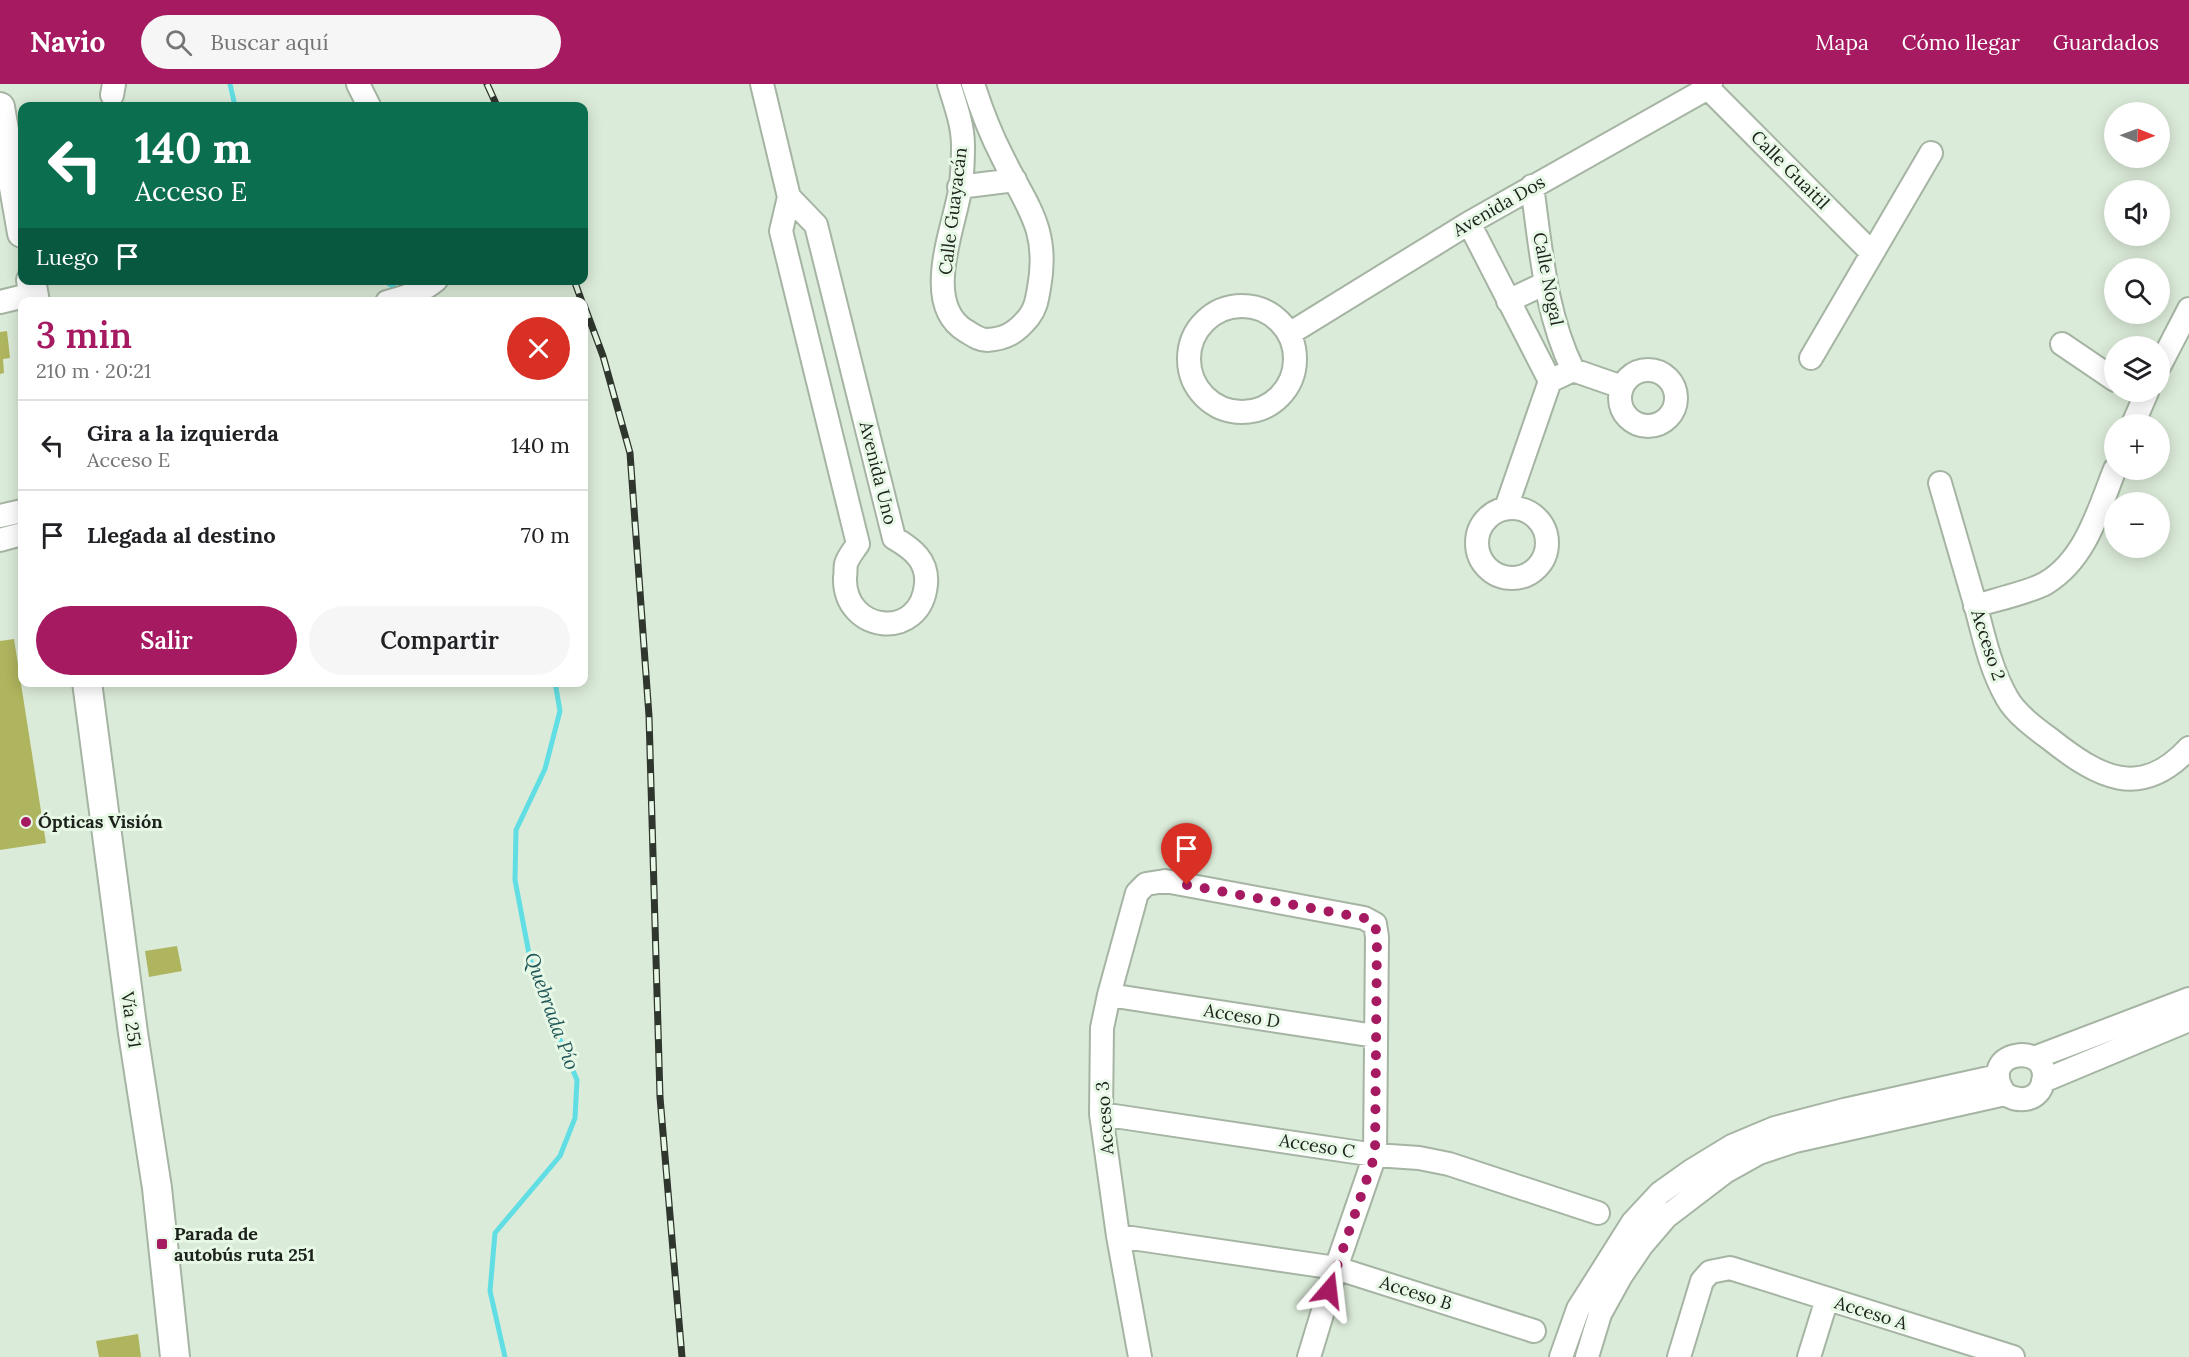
<!DOCTYPE html>
<html lang="es">
<head>
<meta charset="utf-8">
<style>
  :root { --surface:#fff; --page:#f6f6f6; --text:#202124; --muted:#757577; --line:#e0e0e0; --accent:#a51a61 }
  body { margin:0; font-family:Lora,serif; background:var(--page); color:var(--text); height:100vh; display:flex; flex-direction:column; font-size:22px; white-space:nowrap }
  * { box-sizing:border-box; margin:0 }
  p { font-size:20px; color:var(--muted) }
  .icon { flex:none; width:33px; height:33px; fill:none; stroke:currentColor; stroke-width:2; stroke-linecap:round; stroke-linejoin:round }
  .map { position:relative; flex:1; overflow:hidden }
  .drawer { position:absolute; left:18px; top:213px; width:570px; height:390px; display:flex; flex-direction:column; background:var(--surface); border-radius:12px; box-shadow:0 3px 15px #0003 }
  .drawer>* { flex:none }
  .banner { position:absolute; left:18px; top:18px; width:570px; height:183px; border-radius:12px; box-shadow:0 3px 15px #0003; background:#0b6e4f; color:#fff; overflow:hidden }
  .needle { width:39px; rotate:91deg }
  .buttons { position:absolute; left:2104px; top:18px; display:grid; gap:12px }
  .buttons a { display:grid; place-items:center; width:66px; height:66px; border-radius:50%; background:var(--surface); box-shadow:0 3px 15px #0003; font-size:30px }
  .pin { position:absolute; display:grid; place-items:center; width:51px; height:51px; color:#fff; margin:-62px -26px; border-radius:50% 50% 50% 0; rotate:-45deg; box-shadow:0 0 6px #0007 }
  .pin .icon { rotate:45deg }
  .me { position:absolute; width:66px; margin:-33px; rotate:17deg; stroke-linejoin:round; filter:drop-shadow(0 0 4px #0008) }
  .turn { display:flex; align-items:center; gap:21px; height:126px; padding:0 18px; font-size:27px }
  .turn .icon { width:78px; height:78px; stroke-width:2.5 }
  .turn b { display:block; font-size:42px; line-height:51px }
  .then { display:flex; align-items:center; height:57px; padding:0 18px; background:#0003; gap:12px; font-size:22px }
  .round { display:grid; place-items:center; flex:none; width:63px; height:63px; border-radius:32px; background:var(--page) }
  .overview { display:flex; align-items:center; justify-content:space-between; height:102px; padding:0 18px }
  h1 { font-size:36px; font-weight:600; line-height:45px; color:var(--accent) }
  .button { display:flex; gap:12px; margin-top:auto; padding:12px 18px }
  .button a { flex:1; height:69px; border-radius:36px; background:var(--accent); color:#fff; font-size:24px; font-weight:600; line-height:69px; text-align:center }
  .button a+a { background:var(--page); color:var(--text) }
  ul { padding:0; list-style:none }
  li { display:flex; align-items:center; gap:18px; height:90px; padding:0 18px; border-top:2px solid var(--line) }
  li div { flex:1 }
  li b { display:block; font-size:22px }
  li em { font-style:normal }
  header { display:flex; align-items:center; gap:36px; box-sizing:border-box; height:84px; padding:0 30px; background:var(--accent); color:#fff }
  header strong { font-size:28px }
  nav { display:flex; gap:33px; margin-inline-start:auto; font-size:21px }
  .search { width:420px; height:54px; background:var(--page); display:flex; align-items:center; gap:15px; box-sizing:border-box; padding:0 21px; border-radius:33px; color:var(--muted); font-size:22px }
  .map>svg:first-child { display:block }
</style>
</head>
<body>
<header>
<strong>Navio</strong>
<div class="search"><svg class="icon" aria-label="search" viewBox="0 0 24 24"><circle cx="10" cy="10" r="6"/><path d="M15 15l6 6"/></svg>Buscar aquí</div>
<nav><a>Mapa</a><a>Cómo llegar</a><a>Guardados</a></nav>
</header>
<div class="map">
<svg width="2189" height="1273" viewBox="0 0 2189 1273">
  <rect width="100%" height="100%" fill="#dbebd9"/>
  <g fill="none" stroke-linecap="round" stroke-linejoin="round">
    <path stroke="#61dee3" stroke-width="5" d="M230,0L235,22
      M383,196L400,207
      M505,1273L490,1207L495,1149L560,1072L575,1034L577,996L552,937L530,875L515,796L516,746L545,685L560,627L555,598"/>
  </g>
  <path fill="#afb45e" d="M7,247L10,274L3,275L4,289L0,290V248Z
    M14,555L46,759L0,766V557Z
    M177,862L182,887L149,893L145,867Z
    M138,1250L141,1273H99L96,1257Z"/>
  <g fill="none" stroke-linecap="round" stroke-linejoin="round">
    <defs>
      <path id="minor" d="M358,0L369,22
        M762,0L789,113L781,147L858,460C854,466 848,473 846,480C845,484 846,489 845,493C843,549 921,558 926,500C928,477 913,465 894,454L816,141L789,113
        M949,0C955,20 963,40 963,62C963,79 962,100 958,116C950,154 924,222 966,247C973,251 979,256 987,256C1006,255 1017,248 1029,233C1036,224 1037,215 1039,204C1050,144 1026,122 1002,72C990,49 981,25 973,0
        M1708,4L1872,169
        M112,11L114,0
        M1532,102C1541,165 1545,229 1573,286
        M959,103L1015,96
        M1469,139L1550,297
        M1508,217L1546,199
        M0,218L33,210
        M387,218C404,214 423,207 436,196
        M1189 275a53 53 0 1 1 106 0a53 53 0 1 1-106 0Z
        M1289,250L1469,139L1708,4L1711,0
        M2062,260L2115,296
        M1811,274L1931,69
        M2160,281L2189,225
        M1620 314a28 28 0 1 1 56 0a28 28 0 1 1-56 0Z
        M2133,340L2147,308
        M1940,399C1952,441 1964,482 1976,523C1984,554 1991,586 2007,614C2016,630 2035,644 2050,655C2098,693 2140,717 2189,664
        M1477 459a35 35 0 1 1 70 0a35 35 0 1 1-70 0Z
        M1506,424L1550,297L1573,286L1622,303
        M0,432L22,427
        M0,456L22,450
        M1975,522C1994,516 2031,508 2046,499C2086,475 2099,425 2115,385
        M1109,911L1375,952
        M2034,974L2189,915
        M2043,997L2189,936
        M1101,1030L1375,1071L1419,1074L1449,1080L1598,1129
        M1118,1152L1336,1184L1534,1247
        M1140,1273L1118,1152L1101,1030L1102,944L1109,911L1137,809L1146,800L1165,797L1364,834L1375,840L1377,853L1375,1071L1336,1184L1309,1273
        M1561,1273L1578,1225L1633,1138L1660,1109L1691,1087L1732,1062L1775,1044L1844,1026L1998,992
        M1587,1273L1600,1230L1621,1192L1642,1161L1666,1133L1725,1088L1759,1069L1795,1057L2005,1010C2019,1019 2039,1017 2043,998C2053,956 1974,966 2005,1010
        M1679,1273L1702,1197L1710,1188L1730,1184L2013,1273
        M1809,1273L1827,1215"/>
      <path id="major" d="M0,23L22,149
        M31,196L35,218
        M87,598L133,949L157,1104L175,1273"/>
    </defs>
    <use href="#minor" stroke="#a5b4a3" stroke-width="26"/>
    <use href="#major" stroke="#a5b4a3" stroke-width="32"/>
    <use href="#minor" stroke="#fff" stroke-width="22"/>
    <use href="#major" stroke="#fff" stroke-width="28"/>
    <defs>
      <path id="rail" d="M487,0L497,22
        M574,196L582,218
        M584,221L603,272L630,369L649,632L660,1013L682,1273"/>
    </defs>
    <use href="#rail" stroke="#2f362e" stroke-width="7"/>
    <use href="#rail" stroke="#e8f8e6" stroke-width="4.5" stroke-dasharray="14" stroke-linecap="butt"/>
  </g>
  <g fill="none" stroke-linecap="round" stroke-linejoin="round">
    <path stroke="#a51a61" stroke-width="10" stroke-dasharray="0 18" d="M1187,801L1364,834L1375,840L1377,853L1375,1071L1329,1206"/>
  </g>
  <g fill="#a51a61" stroke="#e8f8e6" stroke-width="2">
    <circle cx="26" cy="738" r="6"/>
    <rect x="156" y="1154" width="12" height="12" rx="3"/>
  </g>
  <g text-anchor="middle" stroke-width="6" stroke-linejoin="round" paint-order="stroke">
    <g font-size="18" fill="#1c221b" stroke="#e8f8e6">
      <text transform="translate(1790 86) rotate(45)" y="6">Calle Guaitil</text>
      <text transform="translate(1499 122) rotate(-30)" y="6">Avenida Dos</text>
      <text transform="translate(953 127) rotate(-83)" y="6">Calle Guayacán</text>
      <text transform="translate(1548 195) rotate(79)" y="6">Calle Nogal</text>
      <text transform="translate(878 389) rotate(76)" y="6">Avenida Uno</text>
      <text transform="translate(1988 561) rotate(72)" y="6">Acceso 2</text>
      <text transform="translate(1242 932) rotate(9)" y="6">Acceso D</text>
      <text transform="translate(131 936) rotate(82)" y="6">Vía 251</text>
      <text transform="translate(1105 1034) rotate(-94)" y="6">Acceso 3</text>
      <text transform="translate(1317 1062) rotate(9)" y="6">Acceso C</text>
      <text transform="translate(1416 1209) rotate(18)" y="6">Acceso B</text>
      <text transform="translate(1871 1229) rotate(17)" y="6">Acceso A</text>
    </g>
    <g font-size="18" font-weight="bold" fill="#1c221b" stroke="#e8f8e6" text-anchor="start">
      <text x="38" y="744">Ópticas Visión</text>
      <text x="174" y="1156">Parada de<tspan x="174" dy="21">autobús ruta 251</tspan></text>
    </g>
    <g font-size="20" font-style="italic" fill="#205658" stroke="#e8f8e6">
      <text transform="translate(552 927) rotate(70)" y="7">Quebrada Pío</text>
    </g>
  </g>
</svg>
<div class="buttons">
<a><svg class="needle" viewBox="-14 -14 28 28"><path d="M0-13l5 13h-10z" fill="#e53935"/><path d="M0 13l5-13h-10z" fill="#757577"/></svg></a>
<a><svg class="icon" aria-label="sound" viewBox="0 0 24 24"><path d="M4 9h4l5-4v14l-5-4H4zM17 9q2 3 0 6"/></svg></a>
<a><svg class="icon" aria-label="search" viewBox="0 0 24 24"><circle cx="10" cy="10" r="6"/><path d="M15 15l6 6"/></svg></a>
<a><svg class="icon" aria-label="layers" viewBox="0 0 24 24"><path d="M12 4l9 5-9 5-9-5zM3 14l9 5 9-5"/></svg></a>
<a>+</a>
<a>−</a>
</div>
<div class="pin" style="left:1187px;top:801px;background:#d93025"><svg class="icon" aria-label="arrive" viewBox="0 0 24 24"><path d="M6 21V4h12l-3 4 3 4H6"/></svg></div>
<svg class="me" style="left:1329px;top:1206px" viewBox="-20 -20 40 40"><path d="M0-17L14 15 0 8-14 15z" fill="#a51a61" stroke="#fff" stroke-width="4"/></svg>
<div class="banner">
<div class="turn"><svg class="icon" aria-label="left" viewBox="0 0 24 24"><path d="M17 20v-9H6M10 6l-5 5 5 5"/></svg><div><b>140 m</b>Acceso E</div></div>
<div class="then">Luego<svg class="icon" aria-label="arrive" viewBox="0 0 24 24"><path d="M6 21V4h12l-3 4 3 4H6"/></svg></div>
</div>
<section class="drawer">
<div class="overview"><div><h1>3 min</h1><p>210 m · 20:21</p></div><a class="round" style="background:#d93025;color:#fff"><svg class="icon" aria-label="close" viewBox="0 0 24 24"><path d="M6 6l12 12M18 6L6 18"/></svg></a></div>
<ul>
<li><svg class="icon" aria-label="left" viewBox="0 0 24 24"><path d="M17 20v-9H6M10 6l-5 5 5 5"/></svg><div><b>Gira a la izquierda</b><p>Acceso E</p></div><em>140 m</em></li>
<li><svg class="icon" aria-label="arrive" viewBox="0 0 24 24"><path d="M6 21V4h12l-3 4 3 4H6"/></svg><div><b>Llegada al destino</b></div><em>70 m</em></li>
</ul>
<div class="button"><a>Salir</a><a>Compartir</a></div>
</section>
</div>
</body>
</html>
